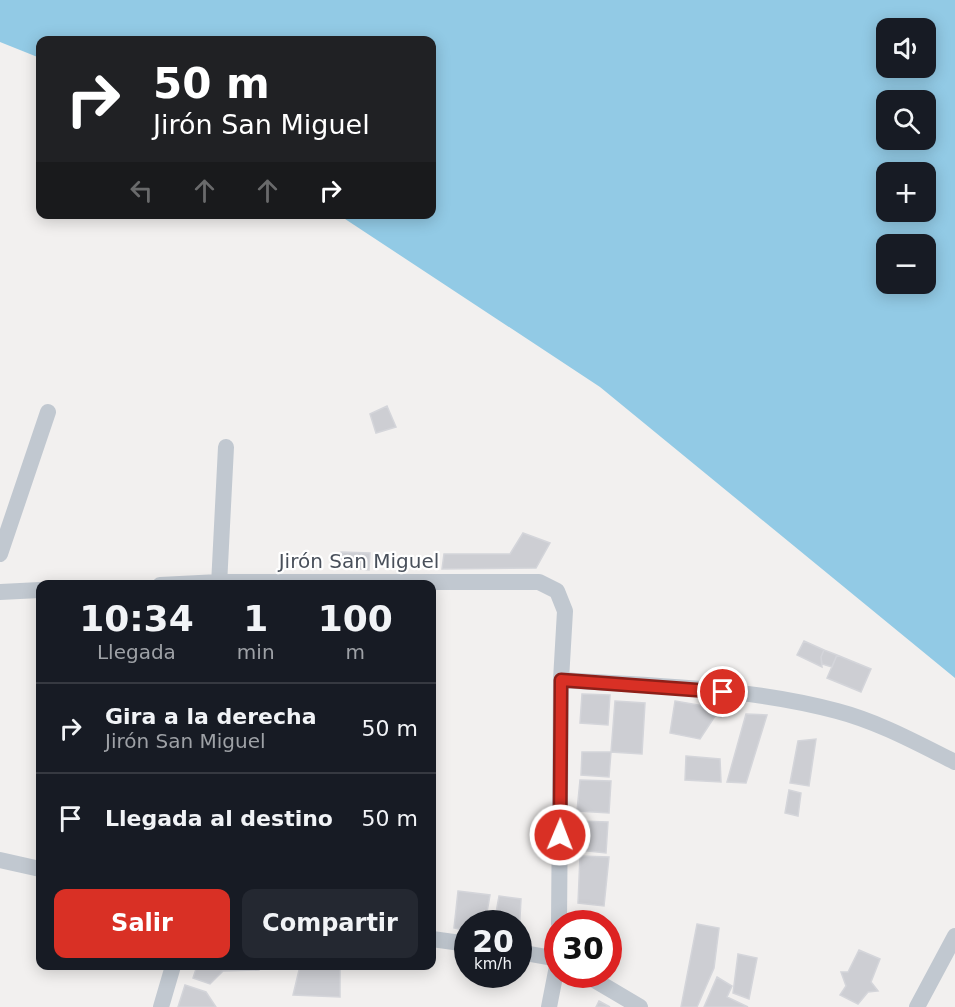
<!DOCTYPE html>
<html lang="es">
<head>
<meta charset="utf-8">
<style>
  :root { --surface:#171b24; --page:#242831; --text:#f1f3f6; --muted:#9ea1a6; --line:#363941; --accent:#d93025 }
  body { margin:0; font-family:"DejaVu Sans",sans-serif; background:var(--page); color:var(--text); height:100vh; display:flex; flex-direction:column; font-size:22px; white-space:nowrap }
  * { box-sizing:border-box; margin:0 }
  p { font-size:20px; color:var(--muted) }
  .icon { flex:none; width:33px; height:33px; fill:none; stroke:currentColor; stroke-width:2; stroke-linecap:round; stroke-linejoin:round }
  .map { position:relative; flex:1; overflow:hidden }
  .panel { position:absolute; left:36px; top:580px; width:400px; height:390px; display:flex; flex-direction:column; background:var(--surface); border-radius:12px; box-shadow:0 3px 15px #0003 }
  .panel>* { flex:none }
  .banner { position:absolute; left:36px; top:36px; width:400px; height:183px; border-radius:12px; box-shadow:0 3px 15px #0003; background:#202124; color:#fff; overflow:hidden }
  .controls { position:absolute; left:876px; top:18px; display:grid; gap:12px }
  .controls a { display:grid; place-items:center; width:60px; height:60px; border-radius:12px; background:var(--surface); box-shadow:0 3px 15px #0003; font-size:30px }
  .speed { position:absolute; left:454px; top:910px; display:flex; gap:12px; font-size:30px; font-weight:700; text-align:center }
  .speed>* { display:grid; place-content:center; width:78px; height:78px; border-radius:50%; background:var(--surface); box-shadow:0 3px 15px #0003; line-height:1 }
  .speed small { font-size:15px; font-weight:400 }
  .speed .limit { border:9px solid #d22; background:#fff; color:#111 }
  .pin { position:absolute; display:grid; place-items:center; width:51px; height:51px; color:#fff; margin:-26px; border:3px solid #fff; border-radius:50%; box-shadow:0 2px 6px #0007 }
  .me { position:absolute; width:66px; margin:-33px; rotate:1deg; stroke-linejoin:round; filter:drop-shadow(0 0 4px #0008) }
  .turn { display:flex; align-items:center; gap:21px; height:126px; padding:0 18px; font-size:27px }
  .turn .icon { width:78px; height:78px; stroke-width:2.5 }
  .turn b { display:block; font-size:42px; line-height:51px }
  .lanes { display:flex; align-items:center; height:57px; padding:0 18px; background:#0003; justify-content:center; gap:30px; direction:ltr }
  .lanes .off { opacity:.35 }
  .eta { display:flex; justify-content:space-evenly; align-items:center; height:102px; text-align:center }
  .eta b { font-size:36px; font-weight:700; line-height:42px }
  .cta { display:flex; gap:12px; margin-top:auto; padding:12px 18px }
  .cta a { flex:1; height:69px; border-radius:12px; background:var(--accent); color:#fff; font-size:24px; font-weight:700; line-height:69px; text-align:center }
  .cta a+a { background:var(--page); color:var(--text) }
  ul { padding:0; list-style:none }
  li { display:flex; align-items:center; gap:18px; height:90px; padding:0 18px; border-top:2px solid var(--line) }
  li div { flex:1 }
  li b { display:block; font-size:22px }
  li em { font-style:normal }
  .map>svg:first-child { display:block }
</style>
</head>
<body>
<div class="map">
<svg width="955" height="1007" viewBox="0 0 955 1007">
  <rect width="100%" height="100%" fill="#f2f0ef"/>
  <path fill="#92cae5" fill-rule="evenodd" d="M0,0H955V678L600,387L339,215L432,214V40H40V58L0,42ZM886,28H926V68H886ZM886,100H926V140H886ZM886,172H926V212H886ZM886,244H926V284H886Z"/>
  <path fill="#cdced3" stroke="#d4d5da" stroke-width="1.5" d="M387,406L396,427L376,433L370,414Z
    M523,533L550,543L536,568L442,569L444,554H510Z
    M341,552L370,553L369,570L340,567Z
    M804,641L824,650L821,657L822,667L797,655Z
    M824,650L837,655L832,667L822,664L821,657Z
    M837,655L871,669L861,692L827,678Z
    M582,694L610,695L608,725L580,723Z
    M615,701L645,703L642,754L611,752Z
    M675,701L722,709L721,717L715,716L700,739L670,733Z
    M746,714L767,715L746,783L727,782Z
    M816,739L809,786L790,783L798,741Z
    M582,752H611L609,777L581,775Z
    M686,756L720,759L721,782L685,780Z
    M580,780L611,781L609,813L577,811Z
    M789,790L801,793L798,816L785,813Z
    M580,821L608,822L606,853L579,850Z
    M580,856L609,857L604,906L578,903Z
    M458,891L490,895L485,924H468V931L454,928Z
    M499,896L521,899L519,936V924H494Z
    M697,924L719,928L714,968L697,1007H681Z
    M859,950L880,959L871,982L878,991L868,992L858,1004L840,995L846,986L841,972H848Z
    M738,954L757,958L749,999L733,993Z
    M197,966H260L259,970L223,971L210,984L193,978Z
    M300,966H340V997L293,995Z
    M717,977L732,986L727,997L748,1007H704Z
    M185,985L206,992L216,1007H178Z
    M599,1001L610,1007H596Z"/>
  <g fill="none" stroke-linecap="round" stroke-linejoin="round">
    <path stroke="#c1c8d0" stroke-width="16" d="M0,554L48,412
      M160,585L219,582H539L557,591L565,611L561,680L559,924
      M219,585L226,447
      M0,592L40,590
      M561,680C653,686 748,687 837,711C879,722 917,743 955,762
      M0,860L40,869
      M432,939L468,944
      M519,952L558,959
      M586,975L640,1007
      M161,1007L173,966
      M549,1007L558,961
      M917,1007L955,936"/>
  </g>
  <g fill="none" stroke-linecap="round" stroke-linejoin="round">
    <defs>
      <path id="route" d="M560,835L561,680L723,692"/>
    </defs>
    <use href="#route" stroke="#8d1f18" stroke-width="15"/>
    <use href="#route" stroke="#d93025" stroke-width="10"/>
  </g>
  <g text-anchor="middle" stroke-width="4.5" stroke-linejoin="round" paint-order="stroke">
    <g font-size="20" fill="#49505b" stroke="#fff">
      <text x="359" y="568">Jirón San Miguel</text>
    </g>
  </g>
</svg>
<div class="controls">
<a><svg class="icon" aria-label="sound" viewBox="0 0 24 24"><path d="M4 9h4l5-4v14l-5-4H4zM17 9q2 3 0 6"/></svg></a>
<a><svg class="icon" aria-label="search" viewBox="0 0 24 24"><circle cx="10" cy="10" r="6"/><path d="M15 15l6 6"/></svg></a>
<a>+</a>
<a>−</a>
</div>
<div class="speed"><div>20<small>km/h</small></div><div class="limit">30</div></div>
<div class="pin" style="left:723px;top:692px;background:#d93025"><svg class="icon" aria-label="arrive" viewBox="0 0 24 24"><path d="M6 21V4h12l-3 4 3 4H6"/></svg></div>
<svg class="me" style="left:560px;top:835px" viewBox="-20 -20 40 40"><circle r="17" fill="#d93025" stroke="#fff" stroke-width="3"/><path d="M0-11L8 9 0 5-8 9z" fill="#fff"/></svg>
<div class="banner">
<div class="turn"><svg class="icon" aria-label="right" viewBox="0 0 24 24"><path d="M7 20v-9h11M14 6l5 5-5 5"/></svg><div><b>50 m</b>Jirón San Miguel</div></div>
<div class="lanes"><svg class="icon off" aria-label="left" viewBox="0 0 24 24"><path d="M17 20v-9H6M10 6l-5 5 5 5"/></svg><svg class="icon off" aria-label="ahead" viewBox="0 0 24 24"><path d="M12 20V5M6 11l6-6 6 6"/></svg><svg class="icon off" aria-label="ahead" viewBox="0 0 24 24"><path d="M12 20V5M6 11l6-6 6 6"/></svg><svg class="icon" aria-label="right" viewBox="0 0 24 24"><path d="M7 20v-9h11M14 6l5 5-5 5"/></svg></div>
</div>
<section class="panel">
<div class="eta">
<div><b>10:34</b><p>Llegada</p></div>
<div><b>1</b><p>min</p></div>
<div><b>100</b><p>m</p></div>
</div>
<ul>
<li><svg class="icon" aria-label="right" viewBox="0 0 24 24"><path d="M7 20v-9h11M14 6l5 5-5 5"/></svg><div><b>Gira a la derecha</b><p>Jirón San Miguel</p></div><em>50 m</em></li>
<li><svg class="icon" aria-label="arrive" viewBox="0 0 24 24"><path d="M6 21V4h12l-3 4 3 4H6"/></svg><div><b>Llegada al destino</b></div><em>50 m</em></li>
</ul>
<div class="cta"><a>Salir</a><a>Compartir</a></div>
</section>
</div>
</body>
</html>
